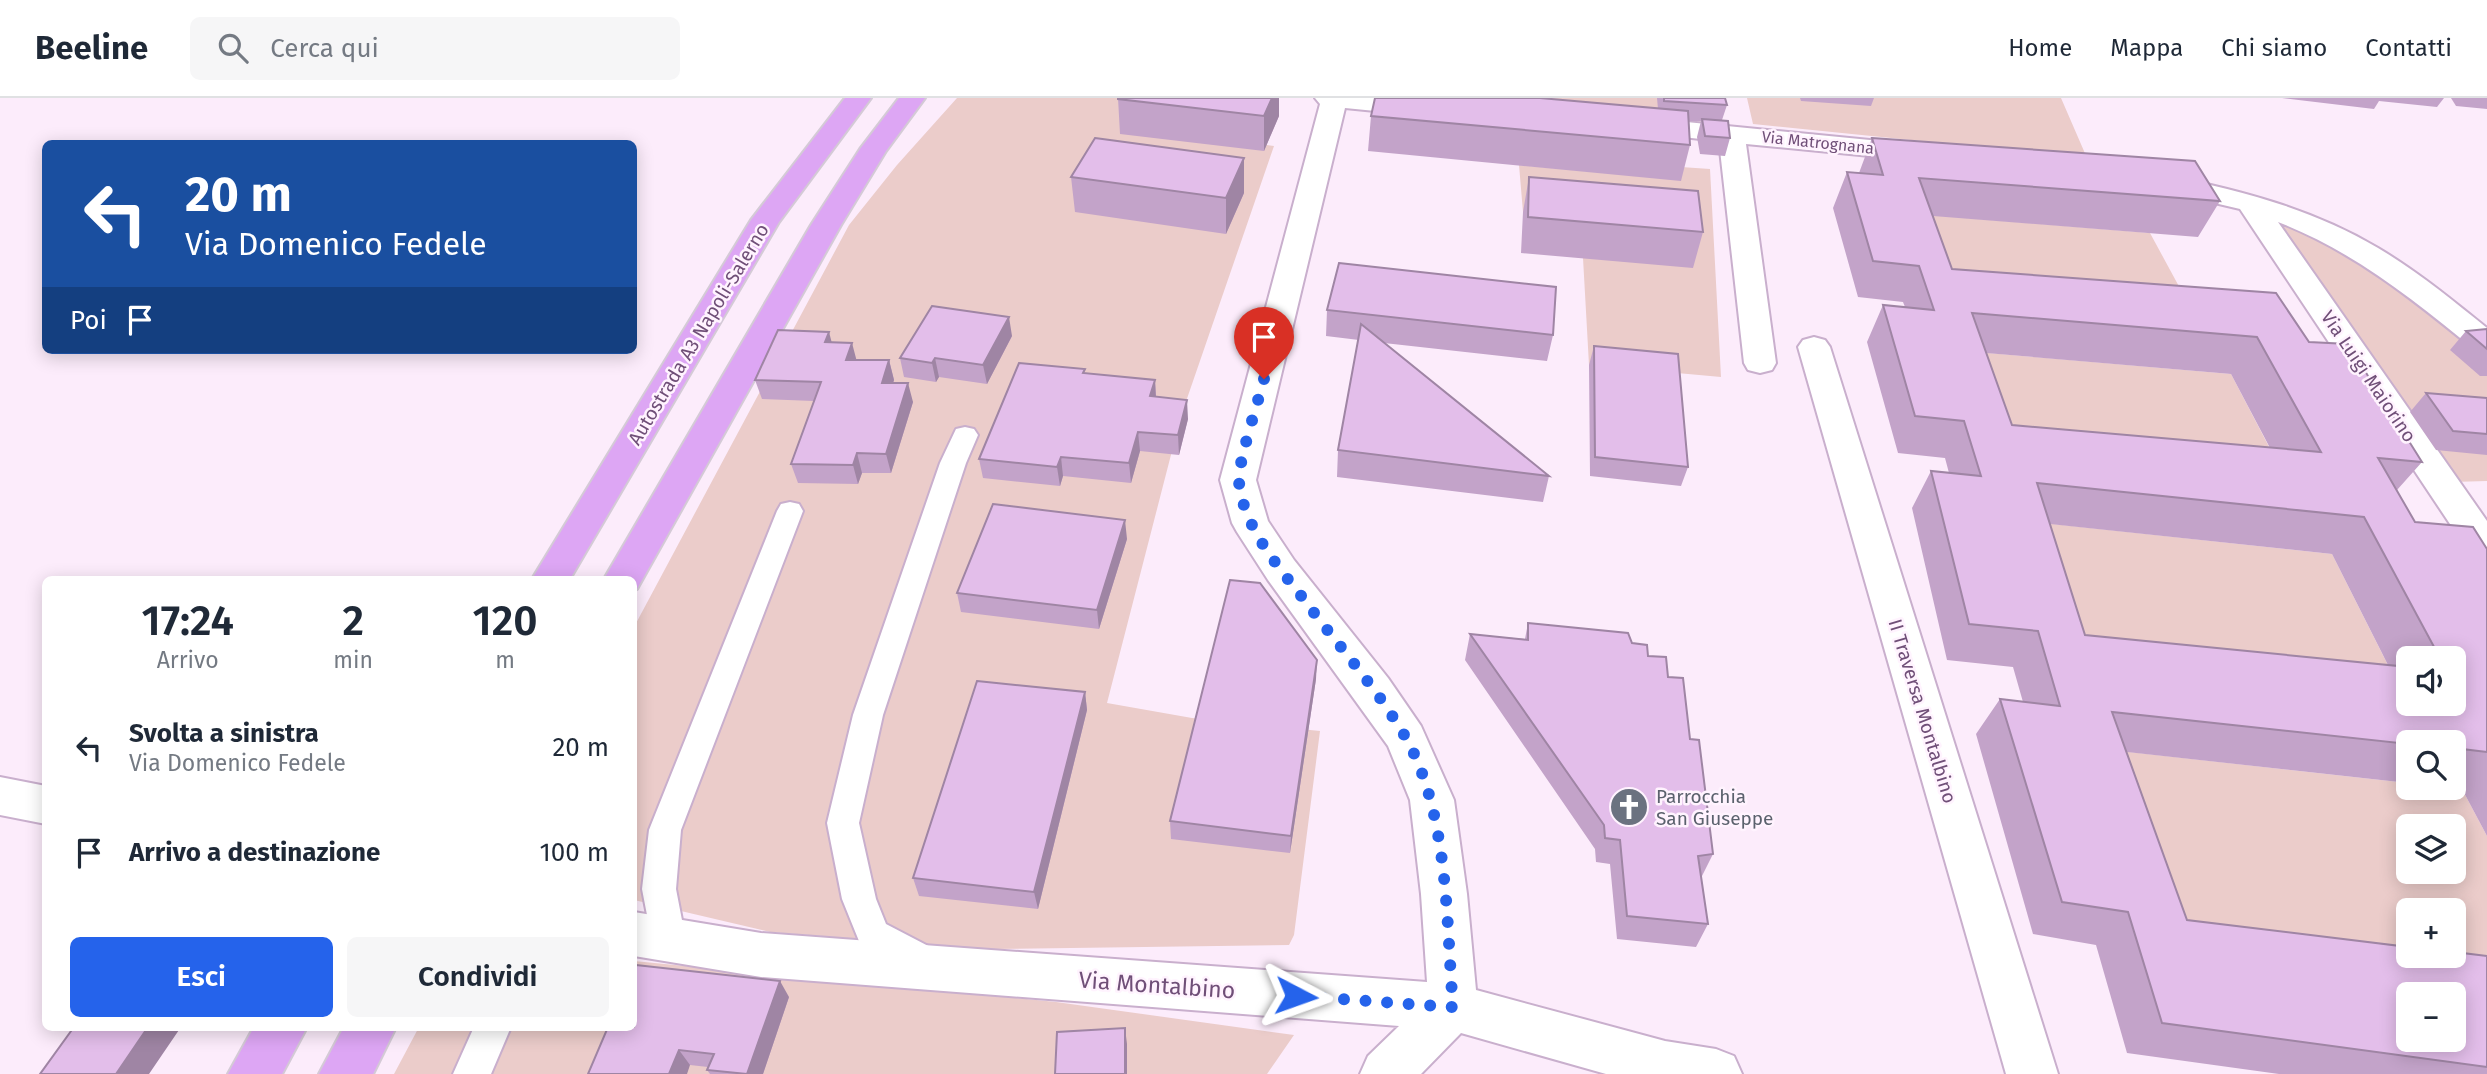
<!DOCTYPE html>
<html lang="it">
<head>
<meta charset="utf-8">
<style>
  :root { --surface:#fff; --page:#f6f6f7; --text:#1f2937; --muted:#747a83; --line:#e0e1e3; --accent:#2563eb }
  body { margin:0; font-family:"Fira Sans",sans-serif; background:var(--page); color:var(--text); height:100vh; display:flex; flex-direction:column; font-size:26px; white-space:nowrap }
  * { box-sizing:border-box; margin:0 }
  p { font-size:23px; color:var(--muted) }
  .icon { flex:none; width:38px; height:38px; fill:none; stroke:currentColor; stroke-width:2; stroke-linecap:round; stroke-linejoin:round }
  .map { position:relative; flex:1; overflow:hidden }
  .drawer { position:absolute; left:42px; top:478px; width:595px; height:455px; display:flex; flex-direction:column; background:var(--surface); border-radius:10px; box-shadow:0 4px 18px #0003 }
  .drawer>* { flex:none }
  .banner { position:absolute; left:42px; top:42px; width:595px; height:214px; border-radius:10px; box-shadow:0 4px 18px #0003; background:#1a4fa0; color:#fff; overflow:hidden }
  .controls { position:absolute; left:2396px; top:548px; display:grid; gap:14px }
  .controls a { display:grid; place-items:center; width:70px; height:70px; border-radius:10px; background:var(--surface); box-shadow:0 4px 18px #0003; font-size:35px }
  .pin { position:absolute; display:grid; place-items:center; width:60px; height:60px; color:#fff; margin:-72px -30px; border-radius:50% 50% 50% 0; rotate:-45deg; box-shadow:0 0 7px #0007 }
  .pin .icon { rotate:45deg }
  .me { position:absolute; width:77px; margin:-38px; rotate:94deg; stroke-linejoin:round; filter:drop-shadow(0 0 5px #0008) }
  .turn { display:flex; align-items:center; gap:24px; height:147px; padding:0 28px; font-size:32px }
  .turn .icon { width:91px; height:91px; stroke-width:2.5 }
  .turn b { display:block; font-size:49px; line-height:60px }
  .then { display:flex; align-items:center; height:66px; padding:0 28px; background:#0003; gap:14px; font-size:26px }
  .eta { display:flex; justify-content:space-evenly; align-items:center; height:119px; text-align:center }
  .eta b { font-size:42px; font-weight:600; line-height:49px }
  .action { display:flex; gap:14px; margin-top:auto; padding:14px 28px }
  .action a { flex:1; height:80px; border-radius:10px; background:var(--accent); color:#fff; font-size:28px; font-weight:600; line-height:80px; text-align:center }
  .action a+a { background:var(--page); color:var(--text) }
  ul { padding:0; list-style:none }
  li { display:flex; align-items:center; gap:21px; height:105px; padding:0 28px }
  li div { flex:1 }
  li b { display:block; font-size:26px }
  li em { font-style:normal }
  header { display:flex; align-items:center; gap:42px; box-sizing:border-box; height:98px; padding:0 35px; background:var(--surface); border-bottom:2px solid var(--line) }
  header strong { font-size:33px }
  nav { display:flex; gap:38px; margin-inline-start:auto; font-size:24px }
  .search { width:490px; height:63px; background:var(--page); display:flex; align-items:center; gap:18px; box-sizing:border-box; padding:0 24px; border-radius:10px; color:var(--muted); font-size:26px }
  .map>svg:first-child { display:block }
</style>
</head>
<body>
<header>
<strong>Beeline</strong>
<div class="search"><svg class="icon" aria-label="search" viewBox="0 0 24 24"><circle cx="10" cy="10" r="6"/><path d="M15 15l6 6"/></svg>Cerca qui</div>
<nav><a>Home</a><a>Mappa</a><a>Chi siamo</a><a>Contatti</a></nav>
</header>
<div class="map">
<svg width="2487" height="976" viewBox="0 0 2487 976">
  <rect width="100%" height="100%" fill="#fcecfb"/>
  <path fill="#ebccca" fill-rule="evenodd" d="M957,0H1248L1253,45L1274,48L1181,318L1107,605L1192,620L1320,633L1294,837L1289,847L990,851L770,834L634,802V529L849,127L897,67Z
    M1467,0H1716L1722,25L1660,21Z
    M1747,0H2061L2087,60L1753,26Z
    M1519,67L1680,82L1681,69L1710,71L1721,279L1589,267L1583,160L1523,114Z
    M1905,115L2150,135L2201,229L1935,207Z
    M2266,115L2342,147L2487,258V383L2452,384Z
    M1954,252L2231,276L2291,391L1991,364Z
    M2015,422L2332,456L2409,609L2059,573Z
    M2084,649L2408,685V690L2462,691L2487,738V896L2153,854ZM2408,728H2454V774H2408ZM2408,812H2454V858H2408Z
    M634,863L1056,904L1294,937L1267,976H394L419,929H634Z"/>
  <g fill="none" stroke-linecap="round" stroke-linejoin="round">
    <defs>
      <path id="lane" d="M965,329L974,331L978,337L966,365L883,617L859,725L876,801L886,826L934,851L939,862L934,873L922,878L861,848L842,801L827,725L853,617L940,365L956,331Z
        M790,404L799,406L803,413L681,732L676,791L686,843L681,854L669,859L657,854L652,843L642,791L649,732L777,413L781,406Z
        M474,929H511L491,976H453Z"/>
      <path id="street" d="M1315,0H1405L1435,4L1439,10L1435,16L1426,18L1345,10L1256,382L1268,423L1294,462L1388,580L1421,628L1454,702L1467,796L1476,892L1665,943L1716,951L1734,958L1742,976H1606L1461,935L1421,976H1360L1368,958L1399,928L761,879L634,858V814L761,835L1427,884L1421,796L1410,702L1388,648L1268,482L1237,434L1232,425L1220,382L1320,6Z
        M1636,19L1921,47L1931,49L1935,55L1931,61L1921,63L1746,46L1776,265L1772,272L1760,275L1748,272L1744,265L1719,43L1627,33L1623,27L1627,21Z
        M2165,77C2239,92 2313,111 2378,150C2417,173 2452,202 2487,230V256L2476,253C2414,202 2353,153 2278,124L2487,423V466L2474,462L2240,111L2155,91L2151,85L2155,79Z
        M1814,239L1825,242L1830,249L2058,976H2006L1798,249L1803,242Z
        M0,679L46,688V726L0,717Z"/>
      <path id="highway" d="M845,0H871L779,124L570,481H532L751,122Z
        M899,0H925L886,53L841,127L637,491L634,492V481H604L811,127L860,51Z
        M254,929H307L282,976H228Z
        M344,929H396L373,976H319Z"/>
    </defs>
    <use href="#lane" stroke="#c9afcd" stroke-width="4"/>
    <use href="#street" stroke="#c9afcd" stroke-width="4"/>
    <use href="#highway" stroke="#d4cad6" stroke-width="4"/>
    <use href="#lane" fill="#fff" fill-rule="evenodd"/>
    <use href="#street" fill="#fff" fill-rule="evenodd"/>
    <use href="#highway" fill="#dda6f4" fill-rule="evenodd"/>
  </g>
  <path fill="#c3a3c9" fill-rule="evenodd" d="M1118,0H1279V18L1264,53L1120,36Z
    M1657,0H1725L1727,7L1722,22L1730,40L1725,58L1700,56L1697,39L1701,23H1689L1690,47L1681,83L1368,53L1371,18L1658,11Z
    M1800,0H1874L1871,8L1801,3Z
    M2282,0H2444L2437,9L2379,3L2374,11Z
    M2451,0H2487V11L2456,8Z
    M1872,40L2220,103L2198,139L1933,118L1952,171L2309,244L2422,364L2397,392L2415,424L2487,451V738L2462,691L2451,690H2454V644H2408V685L2127,654L2187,822L2487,858V976H2279L2127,955L2096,847L2033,836L1976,636L2000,601L2023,604L2013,569L1947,562L1912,410L1931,373L1949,375L1945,360L1898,355L1867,244L1883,207L1905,209L1903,204L1858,199L1833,110L1847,74L1859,75ZM1986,255L2231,276L2270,350L2012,327ZM2050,426L2332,456L2388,567L2085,537ZM2408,560H2454V606H2408Z
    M1244,60V95L1226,136L1075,114L1071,79Z
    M1529,79L1703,134L1693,170L1521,155L1523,114Z
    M1327,212L1553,237L1547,263L1384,245L1549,378L1543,404L1337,379L1338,352L1359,242L1326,238Z
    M2487,231V278H2480L2450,252L2466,233Z
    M1012,238L987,286L939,279L936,284L904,279L900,260Z
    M832,244L857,262H889L894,282L893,285L913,304L891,375H862L858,386L798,385L791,366L814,303L762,301L755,282Z
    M1594,248L1688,369L1681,388L1590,378L1589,267Z
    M1086,276L1155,282L1156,299L1188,321L1179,357L1140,353L1131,385L1063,378L1060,388L983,380L979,361Z
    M2426,295L2487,300V357L2436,352L2410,314Z
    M1127,441L1099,531L961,514L957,495Z
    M1528,525L1632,545L1648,558L1668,579L1690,641L1713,756L1701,780L1708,826L1696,849L1617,841L1610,766L1596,764L1595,751L1465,562L1470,536L1525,541Z
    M1316,581L1290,755L1171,741L1170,723Z
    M1085,594L1087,612L1038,811L919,798L913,780Z
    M789,899L763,976H710L707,972L708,969L690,967L588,976Z"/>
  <path fill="#9f85a4" d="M1272,0H1279V18L1264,53V18Z
    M1244,60V95L1226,136V100Z
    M1009,219L1012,238L987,286L983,267Z
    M829,234L834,253L825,244Z
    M852,245L857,264L846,262Z
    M935,260L939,279L936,284L932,265Z
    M889,262L894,282L887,304L882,285Z
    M1155,282L1156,301L1150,298Z
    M908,285L913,304L891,375L886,356Z
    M1187,302L1188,321L1179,357L1178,337Z
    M1138,334L1140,353L1131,385L1129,365Z
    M857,355L862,375L858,386L853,367Z
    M1061,359L1063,378L1060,388L1057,369Z
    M1125,422L1127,441L1099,531L1097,512Z
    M1317,562L1316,581L1290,755L1291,738Z
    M1085,594L1087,612L1038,811L1034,794Z
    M780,883L789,899L763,976H747Z
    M148,929H181L149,976H116Z
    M1125,930L1127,946V976H1125Z
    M679,952L690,967L687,976H669Z"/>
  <path fill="#e3beea" stroke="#9f85a4" stroke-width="2" fill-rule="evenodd" d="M1118,0H1272L1264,18L1118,1Z
    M1375,0H1540L1688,13L1690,47L1371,18Z
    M1664,0H1725L1727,7L1664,3Z
    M1702,21L1728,23L1730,40L1705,38Z
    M1095,40L1244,60L1226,100L1071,79Z
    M1872,40L2195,63L2220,103L1919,80L1952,171L2276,195L2309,244L2348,246L2422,364L2378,360L2415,424L2473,429L2487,451V654L2454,650V644H2408V646L2112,614L2187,822L2408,849V858H2454V854L2487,858V969L2162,925L2128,814L2062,804L2000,601L2060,608L2038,533L1969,526L1931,373L1981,378L1964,323L1915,318L1883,207L1934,212L1919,168L1873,163L1847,74L1883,77ZM1972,215L2257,239L2321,354L2012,327ZM2037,385L2364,419L2440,560H2454V606H2408V569L2085,537ZM2408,896H2454V942H2408Z
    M1529,79L1698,93L1703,134L1528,119Z
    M1339,165L1556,189L1553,237L1327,212Z
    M932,208L1009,219L983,267L935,260L932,265L900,260Z
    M1361,226L1549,378L1338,352Z
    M2487,231V251L2466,233Z
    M778,232L829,234L825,244L852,245L846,262H889L882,285H908L886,356L857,355L853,367L791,366L821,284L755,282Z
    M1594,248L1678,256L1688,369L1595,359Z
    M1019,265L1085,271L1083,275L1155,282L1150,298L1187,302L1178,337L1138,334L1129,365L1061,359L1057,369L979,361Z
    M2426,295L2487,300V336L2453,333Z
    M993,406L1125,422L1097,512L957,495Z
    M1230,482L1260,485L1317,562L1291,738L1170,723Z
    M1528,525L1628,535L1632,545L1647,547L1648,558L1666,559L1668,579L1683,580L1690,641L1699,642L1713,756L1698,758L1708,826L1627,818L1620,742L1605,740L1604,727L1470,536L1528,542Z
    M977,583L1085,594L1034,794L913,780Z
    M636,867L780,883L747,976L707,972L714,956L679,952L669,976H588L608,929H634V872Z
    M74,929H148L116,976H40Z
    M1125,930V976H1055L1057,934Z"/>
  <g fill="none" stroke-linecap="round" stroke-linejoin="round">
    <path stroke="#2563eb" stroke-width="12" stroke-dasharray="0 21.6" d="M1264,281C1259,301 1237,367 1239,384C1243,427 1276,466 1302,499C1336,545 1377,590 1406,640C1449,717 1446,822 1453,909L1296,898"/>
  </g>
  <defs>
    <symbol id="church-disc" viewBox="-11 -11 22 22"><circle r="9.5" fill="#6b7280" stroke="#fff3fe"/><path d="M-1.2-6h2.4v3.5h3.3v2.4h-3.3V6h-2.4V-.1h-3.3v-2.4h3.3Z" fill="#fff"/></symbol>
  </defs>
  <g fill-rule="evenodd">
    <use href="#church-disc" x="1607" y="687" width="44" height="44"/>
  </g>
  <g text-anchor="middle" stroke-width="5" stroke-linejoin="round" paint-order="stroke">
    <g font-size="16" fill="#704f78" stroke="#fff3fe">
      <text transform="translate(1818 44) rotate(6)" y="6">Via Matrognana</text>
    </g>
    <g font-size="19" fill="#704f78" stroke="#fff3fe">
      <text transform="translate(698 236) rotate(-59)" y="7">Autostrada A3 Napoli-Salerno</text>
      <text transform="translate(2369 278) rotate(56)" y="7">Via Luigi Maiorino</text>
      <text transform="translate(1923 613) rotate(73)" y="7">II Traversa Montalbino</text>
    </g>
    <g font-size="19" fill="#5b616d" stroke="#fff3fe" text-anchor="start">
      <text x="1656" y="705">Parrocchia<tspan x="1656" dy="22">San Giuseppe</tspan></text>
    </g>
    <g font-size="23" fill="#704f78" stroke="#fff3fe">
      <text transform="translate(1157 887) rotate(4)" y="8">Via Montalbino</text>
    </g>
  </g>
</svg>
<div class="controls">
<a><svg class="icon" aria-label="sound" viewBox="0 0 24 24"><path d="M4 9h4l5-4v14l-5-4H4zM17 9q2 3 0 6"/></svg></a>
<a><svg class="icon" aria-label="search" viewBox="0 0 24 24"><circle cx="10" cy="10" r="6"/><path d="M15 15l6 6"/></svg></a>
<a><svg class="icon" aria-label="layers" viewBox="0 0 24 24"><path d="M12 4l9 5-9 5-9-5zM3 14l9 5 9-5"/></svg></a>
<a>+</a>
<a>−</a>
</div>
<div class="pin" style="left:1264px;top:281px;background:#d93025"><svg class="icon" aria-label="arrive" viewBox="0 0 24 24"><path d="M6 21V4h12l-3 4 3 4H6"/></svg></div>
<svg class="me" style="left:1296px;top:898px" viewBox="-20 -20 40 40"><path d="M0-17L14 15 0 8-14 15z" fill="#2563eb" stroke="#fff" stroke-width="4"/></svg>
<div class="banner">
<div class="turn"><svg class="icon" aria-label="left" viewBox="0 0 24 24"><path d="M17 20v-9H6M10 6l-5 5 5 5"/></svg><div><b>20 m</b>Via Domenico Fedele</div></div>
<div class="then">Poi<svg class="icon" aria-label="arrive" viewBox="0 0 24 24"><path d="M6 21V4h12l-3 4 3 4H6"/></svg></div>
</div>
<section class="drawer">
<div class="eta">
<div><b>17:24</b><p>Arrivo</p></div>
<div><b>2</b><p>min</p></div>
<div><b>120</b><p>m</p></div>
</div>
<ul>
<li><svg class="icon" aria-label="left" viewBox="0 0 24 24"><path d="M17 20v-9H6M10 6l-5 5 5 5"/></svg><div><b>Svolta a sinistra</b><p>Via Domenico Fedele</p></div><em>20 m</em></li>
<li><svg class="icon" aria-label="arrive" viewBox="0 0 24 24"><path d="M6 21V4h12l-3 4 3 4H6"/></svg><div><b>Arrivo a destinazione</b></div><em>100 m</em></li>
</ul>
<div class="action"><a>Esci</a><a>Condividi</a></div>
</section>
</div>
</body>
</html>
